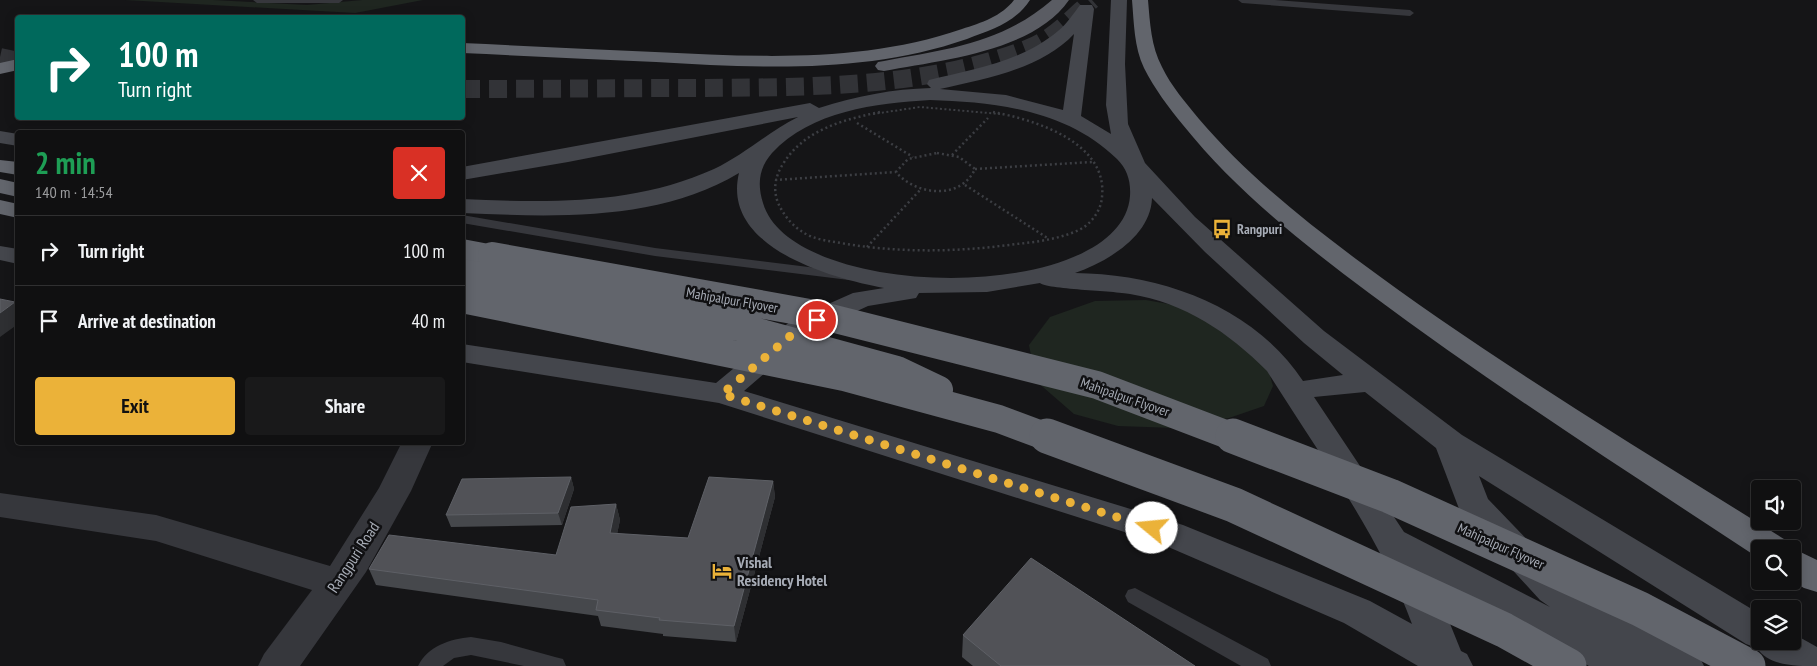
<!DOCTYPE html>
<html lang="en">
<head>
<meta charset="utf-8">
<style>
  :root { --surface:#101011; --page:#19191a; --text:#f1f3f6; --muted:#9c9d9f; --line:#303031; --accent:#ebb239 }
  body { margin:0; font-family:"PT Sans Narrow",sans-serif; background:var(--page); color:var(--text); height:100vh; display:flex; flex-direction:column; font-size:19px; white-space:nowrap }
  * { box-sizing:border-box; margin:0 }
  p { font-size:16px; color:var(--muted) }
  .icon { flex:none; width:28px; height:28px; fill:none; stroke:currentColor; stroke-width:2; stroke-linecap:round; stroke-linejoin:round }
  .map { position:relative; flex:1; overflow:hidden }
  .sheet { position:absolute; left:15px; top:130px; width:450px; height:315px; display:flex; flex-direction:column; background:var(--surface); border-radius:5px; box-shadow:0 2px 12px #0003,0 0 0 1px var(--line) }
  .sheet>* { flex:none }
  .banner { position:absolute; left:15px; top:15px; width:450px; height:105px; border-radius:5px; box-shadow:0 2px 12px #0003,0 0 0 1px var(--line); background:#00695c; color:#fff; overflow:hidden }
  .fabs { position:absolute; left:1751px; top:480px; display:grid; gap:10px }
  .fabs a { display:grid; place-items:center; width:50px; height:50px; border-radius:5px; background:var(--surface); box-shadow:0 2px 12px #0003,0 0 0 1px var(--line); font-size:25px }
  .pin { position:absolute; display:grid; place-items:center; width:42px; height:42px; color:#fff; margin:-21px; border:2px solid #fff; border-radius:50%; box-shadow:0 1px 5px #0007 }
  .me { position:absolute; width:55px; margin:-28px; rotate:287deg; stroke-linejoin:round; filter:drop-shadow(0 0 4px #0008) }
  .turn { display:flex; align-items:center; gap:18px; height:105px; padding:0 20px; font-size:22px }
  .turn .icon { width:65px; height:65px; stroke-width:2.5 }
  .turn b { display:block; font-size:35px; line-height:42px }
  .round { display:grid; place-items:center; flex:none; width:52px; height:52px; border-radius:5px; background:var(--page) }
  .head { display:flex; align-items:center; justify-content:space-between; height:85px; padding:0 20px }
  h1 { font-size:30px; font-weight:600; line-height:38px; color:#1e9e55 }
  .action { display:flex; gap:10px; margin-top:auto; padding:10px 20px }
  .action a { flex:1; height:58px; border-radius:5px; background:var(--accent); color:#111; font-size:20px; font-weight:600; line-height:58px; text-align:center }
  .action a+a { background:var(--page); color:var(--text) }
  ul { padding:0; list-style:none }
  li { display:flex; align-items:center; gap:15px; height:70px; padding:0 20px; border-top:1px solid var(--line) }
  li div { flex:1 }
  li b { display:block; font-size:19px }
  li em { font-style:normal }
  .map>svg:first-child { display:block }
</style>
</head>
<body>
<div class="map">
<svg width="1817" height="666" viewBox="0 0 1817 666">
  <rect width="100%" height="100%" fill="#151517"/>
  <path fill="#1f2620" d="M125,0H213L307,5L362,0H423L355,13Z
    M1146,300L1185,307L1266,362L1273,386L1264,406L1229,418L1175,428L1118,426L1074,414L1036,381L1029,345L1050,317L1095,301Z"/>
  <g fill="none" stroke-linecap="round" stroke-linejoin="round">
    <path stroke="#323337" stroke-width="18" stroke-dasharray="18 9" stroke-linecap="butt" d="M0,57L18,61
      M462,89C543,89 624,88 704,88C812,87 927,88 1029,48C1053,39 1073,17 1092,0"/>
    <path stroke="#3c3e43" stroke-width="2" stroke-dasharray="2 2.5" stroke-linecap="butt" d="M873,114L920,107L1000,114"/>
    <path stroke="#3c3e43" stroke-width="2.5" stroke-dasharray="2 3" stroke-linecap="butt" d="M880,112C842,120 804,130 783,164C776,175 773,187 777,200C782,214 793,227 806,234C819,241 832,241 846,244C903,253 959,252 1016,244C1037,242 1059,239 1079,230C1091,224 1101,211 1102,197C1108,142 1035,120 993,112
      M857,123L913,157
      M937,153L959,157L975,169C961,200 916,196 896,172L908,159Z
      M952,155L988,118
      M975,169L1092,162
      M775,180L896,172
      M965,185L1049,239
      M867,247L921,189"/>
    <path fill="#36373c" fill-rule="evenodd" d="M253,0H343L339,3H257Z
      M1238,0H1275L1410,10L1414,13L1410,16L1242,3Z
      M97,129H127L133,132H91Z
      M462,215L655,248L849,272L856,276L849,280L655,256L462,223Z
      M1135,588L1268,659L1271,666H1241L1128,602L1125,596L1128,590Z
      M471,637L501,642L555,657L563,659L566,666H524L471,655L454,658L443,666H418C428,646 450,639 471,637Z"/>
    <path fill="#36373c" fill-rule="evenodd" d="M402,442H433L411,491L366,572L300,666H258L264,654L312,590L156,541L0,517V493L156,515L330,566L379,488Z"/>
    <path fill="#44464c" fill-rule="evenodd" d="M1111,0H1127L1125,64L1128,124L1145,163L1195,217L1324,331L1462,435L1760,614V641H1792V633L1817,647V666C1797,666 1768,666 1757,648L1746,644L1479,476L1488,499L1566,580L1617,614L1698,654L1704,666H1589L1432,579L1461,651L1467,654L1473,666H1418L1344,623L1159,543L719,403L462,362V344L716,383L792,320L853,293L884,288C830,278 721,247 739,173C658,222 553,217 462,213V199C549,203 634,205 714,169C744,155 768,132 798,117L568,162L462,180V167L810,103L819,108C856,96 893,89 931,88L927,84L929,80C974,69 1021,62 1058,31C1067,24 1073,14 1080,5H1092L1094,9L1081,116L1111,134L1106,105ZM1074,34L1063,110L1006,95L940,89C985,79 1041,69 1074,34ZM930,100C996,102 1067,110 1117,159C1127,169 1131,181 1130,196C1122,305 792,303 763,203C757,184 759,168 772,153C811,111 876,103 930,100ZM1152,198L1205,252L1304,343L1343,375L1303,381C1253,306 1162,274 1075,273C1107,262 1151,236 1152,198ZM1040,283C1045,289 1115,291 1130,294C1185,303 1228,332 1267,371C1317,451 1380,536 1412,624L1370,601L1183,525L744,391L812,332L868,306L916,298L919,293L987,292ZM1365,392L1436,448L1461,514L1540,600L1550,607L1404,532L1314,397Z
      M0,131L18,134V146L0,143Z
      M0,246L18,249V264L0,260Z"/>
    <path fill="#5a5c63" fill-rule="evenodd" d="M1052,0H1069C1033,52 941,60 884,71L878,70L875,66L878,62L884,61C947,49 1001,44 1052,0Z"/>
    <path fill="#62656c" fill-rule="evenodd" d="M1014,0H1030C1015,23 991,30 967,39C866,74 760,68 656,62C591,59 527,56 462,53V43C527,46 591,49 655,52C759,57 863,63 962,29C981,23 1002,16 1014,0Z
      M1132,0H1148C1150,23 1151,46 1162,67C1171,86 1186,103 1199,119C1245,173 1300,217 1356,259C1493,361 1640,449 1784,539L1790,549H1760V559C1628,472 1495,387 1369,293C1302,243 1236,191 1183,125C1169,108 1154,88 1144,68C1134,47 1134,23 1132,0Z
      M18,59V70L0,74V63Z
      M0,160L18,162V175L0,172Z
      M0,179L18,183V197L0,193Z
      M0,200L18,204V218L0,214Z
      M1792,548L1817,560V592L1804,588L1792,581V549H1790Z"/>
    <path stroke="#62656c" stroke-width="22" d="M462,250L499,257"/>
    <path stroke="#62656c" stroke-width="28" d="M492,256L815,314L1097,385L1236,438
      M462,273L739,327L897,370L939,390
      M462,299L844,377L999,419L1050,438"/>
    <path stroke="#62656c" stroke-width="35" d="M1047,436L1234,505L1504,630L1569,666
      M1233,436L1390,496L1640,609L1748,666"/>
  </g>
  <path fill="#46484c" d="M571,477L574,489L562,525L451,527L446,515Z
    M773,481L775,497L736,642L663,636V634L601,626L598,616L376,585L369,569L556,555L616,504L620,520L617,534L688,538Z
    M963,635L1195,666H973L962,657Z"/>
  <path fill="#2e2f32" d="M15,302L18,305V324L0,337V313Z
    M571,477L574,489L562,525L558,513Z
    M773,481L775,497L736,642L734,626Z
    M616,504L620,520L614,549L610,533Z"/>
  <path fill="#515257" stroke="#5e6066" d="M0,299L15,302L0,313Z
    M571,477L558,513L446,515L462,479Z
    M709,477L773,481L734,626L659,620L660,618L596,610L598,600L369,569L389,535L556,555L571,507L616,504L610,533L688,538Z
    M1031,558L1195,666H1001L963,635Z"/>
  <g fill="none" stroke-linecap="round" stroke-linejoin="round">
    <path stroke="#ebb239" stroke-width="9" stroke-dasharray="0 16.2" d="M817,320L802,326L722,394L1152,528"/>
  </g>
  <defs>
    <symbol id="bus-bare" viewBox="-9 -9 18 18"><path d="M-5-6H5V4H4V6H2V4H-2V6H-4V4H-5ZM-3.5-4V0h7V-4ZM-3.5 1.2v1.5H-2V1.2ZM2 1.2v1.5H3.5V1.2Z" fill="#ebb239" stroke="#101012" stroke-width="2.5" paint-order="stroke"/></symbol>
    <symbol id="hotel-bare" viewBox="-9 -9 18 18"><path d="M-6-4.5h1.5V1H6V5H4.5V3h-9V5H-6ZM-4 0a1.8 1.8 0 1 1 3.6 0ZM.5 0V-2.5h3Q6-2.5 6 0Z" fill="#ebb239" stroke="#101012" stroke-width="2.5" paint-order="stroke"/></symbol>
  </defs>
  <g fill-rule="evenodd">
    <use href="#bus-bare" x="1208" y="215" width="28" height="28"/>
    <use href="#hotel-bare" x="708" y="557" width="28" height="28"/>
  </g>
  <g text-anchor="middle" stroke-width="5" stroke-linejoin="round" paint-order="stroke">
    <g font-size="14" font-weight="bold" fill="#a7acb6" stroke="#101012" text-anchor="start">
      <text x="1237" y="234">Rangpuri</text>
    </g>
    <g font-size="14" fill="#a7acb6" stroke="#101012">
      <text transform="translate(732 300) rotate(10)" y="5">Mahipalpur Flyover</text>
      <text transform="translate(1125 397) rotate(19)" y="5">Mahipalpur Flyover</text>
      <text transform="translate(1501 546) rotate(24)" y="5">Mahipalpur Flyover</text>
    </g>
    <g font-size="16" fill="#a7acb6" stroke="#101012">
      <text transform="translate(353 557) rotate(-57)" y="6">Rangpuri Road</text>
    </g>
    <g font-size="16" font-weight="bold" fill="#a7acb6" stroke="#101012" text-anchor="start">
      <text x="737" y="568">Vishal<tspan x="737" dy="18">Residency Hotel</tspan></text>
    </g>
  </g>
</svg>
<div class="fabs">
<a><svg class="icon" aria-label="sound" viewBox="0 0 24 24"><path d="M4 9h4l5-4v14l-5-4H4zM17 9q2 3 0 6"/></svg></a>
<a><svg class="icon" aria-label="search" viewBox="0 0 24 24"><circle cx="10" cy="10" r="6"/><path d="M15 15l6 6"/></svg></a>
<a><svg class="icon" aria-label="layers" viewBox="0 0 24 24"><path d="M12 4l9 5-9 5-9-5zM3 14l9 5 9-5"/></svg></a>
</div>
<div class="pin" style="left:817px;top:320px;background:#d93025"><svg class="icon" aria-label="arrive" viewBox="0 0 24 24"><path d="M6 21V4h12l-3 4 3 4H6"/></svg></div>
<svg class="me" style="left:1152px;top:528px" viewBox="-20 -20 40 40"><circle r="19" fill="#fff"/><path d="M0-13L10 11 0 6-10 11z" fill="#ebb239"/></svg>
<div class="banner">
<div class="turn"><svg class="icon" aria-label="right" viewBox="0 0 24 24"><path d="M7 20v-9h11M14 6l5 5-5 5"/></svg><div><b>100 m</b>Turn right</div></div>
</div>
<section class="sheet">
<div class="head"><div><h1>2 min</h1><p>140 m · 14:54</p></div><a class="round" style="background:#d93025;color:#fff"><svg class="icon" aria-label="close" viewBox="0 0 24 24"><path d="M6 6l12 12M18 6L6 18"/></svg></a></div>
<ul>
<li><svg class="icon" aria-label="right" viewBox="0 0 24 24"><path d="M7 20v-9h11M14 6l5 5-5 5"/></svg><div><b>Turn right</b></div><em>100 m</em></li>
<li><svg class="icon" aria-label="arrive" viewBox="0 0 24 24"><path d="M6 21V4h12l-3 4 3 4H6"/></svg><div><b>Arrive at destination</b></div><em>40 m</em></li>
</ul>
<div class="action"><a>Exit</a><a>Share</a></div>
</section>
</div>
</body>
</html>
